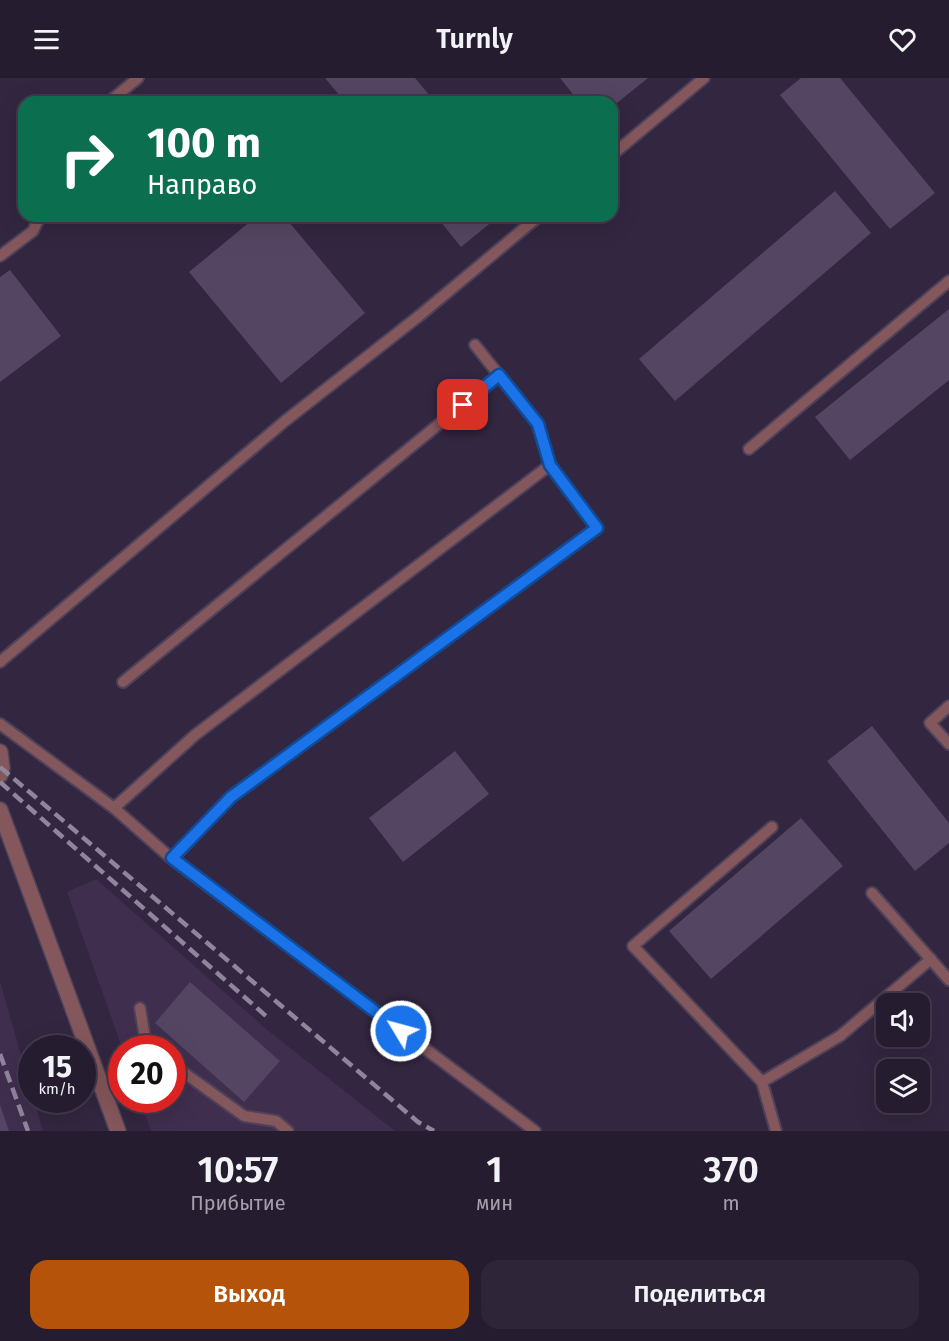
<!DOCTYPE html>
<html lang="ru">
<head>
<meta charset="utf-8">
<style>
  :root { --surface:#261c30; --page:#2e2538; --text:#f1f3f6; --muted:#a4a1ab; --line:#423a4c; --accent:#b45309 }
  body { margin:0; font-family:"Fira Sans",sans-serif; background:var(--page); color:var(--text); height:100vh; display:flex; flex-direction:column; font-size:22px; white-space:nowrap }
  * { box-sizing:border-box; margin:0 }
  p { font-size:20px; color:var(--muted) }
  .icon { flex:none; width:33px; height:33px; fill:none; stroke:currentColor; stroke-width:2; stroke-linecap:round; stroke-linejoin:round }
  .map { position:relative; height:1053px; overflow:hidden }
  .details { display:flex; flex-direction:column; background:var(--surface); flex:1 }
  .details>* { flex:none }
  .guide { position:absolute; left:18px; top:18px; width:600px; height:126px; border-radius:18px; box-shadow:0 6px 24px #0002,0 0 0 2px var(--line); background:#0b6e4f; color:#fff; overflow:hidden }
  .buttons { position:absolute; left:876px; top:915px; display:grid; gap:12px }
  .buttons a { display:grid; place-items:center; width:54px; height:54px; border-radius:12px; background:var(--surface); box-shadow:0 6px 24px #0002,0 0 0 2px var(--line); font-size:30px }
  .speed { position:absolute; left:18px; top:957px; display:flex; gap:12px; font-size:30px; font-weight:700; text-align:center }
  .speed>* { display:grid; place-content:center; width:78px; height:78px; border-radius:50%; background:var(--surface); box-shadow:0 6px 24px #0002,0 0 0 2px var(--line); line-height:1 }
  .speed small { font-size:15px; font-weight:400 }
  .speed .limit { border:9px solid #d22; background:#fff; color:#111 }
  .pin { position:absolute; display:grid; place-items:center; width:51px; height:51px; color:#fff; margin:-26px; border-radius:12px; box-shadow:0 3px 9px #0006 }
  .me { position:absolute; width:66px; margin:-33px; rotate:307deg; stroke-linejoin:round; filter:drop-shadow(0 0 4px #0008) }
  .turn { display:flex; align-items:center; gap:21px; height:126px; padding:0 30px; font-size:27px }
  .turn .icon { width:78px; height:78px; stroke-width:2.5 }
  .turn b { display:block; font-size:42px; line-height:51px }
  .eta { display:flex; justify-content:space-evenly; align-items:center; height:102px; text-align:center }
  .eta b { font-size:36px; font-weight:600; line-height:42px }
  .button { display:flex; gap:12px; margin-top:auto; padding:12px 30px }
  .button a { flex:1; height:69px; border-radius:18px; background:var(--accent); color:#fff; font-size:24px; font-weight:600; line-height:69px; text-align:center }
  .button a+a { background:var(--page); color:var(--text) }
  header { display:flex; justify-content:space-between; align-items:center; height:78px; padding:0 30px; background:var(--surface); font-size:27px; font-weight:600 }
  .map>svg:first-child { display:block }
</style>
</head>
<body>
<header><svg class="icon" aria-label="menu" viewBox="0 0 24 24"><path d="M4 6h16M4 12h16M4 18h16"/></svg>Turnly<svg class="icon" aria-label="heart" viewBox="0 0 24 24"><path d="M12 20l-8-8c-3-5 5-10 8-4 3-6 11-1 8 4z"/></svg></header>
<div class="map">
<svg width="949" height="1053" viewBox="0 0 949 1053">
  <rect width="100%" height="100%" fill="#332640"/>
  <path fill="#3f2e4e" d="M96,801L265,950L395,1053H151L140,1022H172V970H122L67,814Z
    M0,903L31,1012L32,1022H34L43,1053H0Z"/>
  <path fill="#544662" d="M325,0H415L435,24H345Z
    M560,0H648L612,29V24H579Z
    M801,0H840L935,115L890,151L780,17Z
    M835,113L871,155L675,323L639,281Z
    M257,138H284L365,235L281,305L189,194Z
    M436,138H499L461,169Z
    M10,192L61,258L0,304V199Z
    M949,231V302L850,382L815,339Z
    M872,648L949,745V765L915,793L827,683Z
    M455,673L489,716L403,784L369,740Z
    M801,740L843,788L711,901L669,853Z
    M190,904L280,983L244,1024L155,945Z
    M0,1028V1027L9,1053H0Z"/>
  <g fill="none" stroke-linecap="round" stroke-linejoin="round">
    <defs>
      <path id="lane" d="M109,24L138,0
        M612,77L704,0
        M0,178L33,153L40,138
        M749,371L949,203
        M0,584L285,343L419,238L539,138
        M123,604L499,297
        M949,628L930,645L949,666
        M0,646L114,730L172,781L535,1053
        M114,730L195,657L550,387
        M772,749L633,868L762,1004L776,1053
        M172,781L231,719L597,450L550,387L538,346L475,267
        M872,815L949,902
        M140,930L145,960L151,970
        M172,986L244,1038L276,1043L288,1053
        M762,1004L840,958L931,881"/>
      <path id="street" d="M0,674L2,690L0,697
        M0,732L118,1053"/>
    </defs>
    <use href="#lane" stroke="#4e415a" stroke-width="14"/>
    <use href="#street" stroke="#4e415a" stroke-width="18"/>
    <use href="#lane" stroke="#84575c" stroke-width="10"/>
    <use href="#street" stroke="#84575c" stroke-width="15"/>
    <path stroke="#90869b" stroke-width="4.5" stroke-dasharray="12 6" stroke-linecap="butt" d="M0,689L418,1044L434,1053
      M0,704L266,938
      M0,976L28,1053"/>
  </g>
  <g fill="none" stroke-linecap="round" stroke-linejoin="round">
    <defs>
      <path id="route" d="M401,953L172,780L231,719L597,450L550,387L538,346L499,297L463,327"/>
    </defs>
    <use href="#route" stroke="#114b97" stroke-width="15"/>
    <use href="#route" stroke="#1a73e8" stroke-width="10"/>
  </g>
</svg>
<div class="buttons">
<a><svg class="icon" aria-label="sound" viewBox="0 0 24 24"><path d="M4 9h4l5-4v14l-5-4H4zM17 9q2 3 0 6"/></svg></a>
<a><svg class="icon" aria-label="layers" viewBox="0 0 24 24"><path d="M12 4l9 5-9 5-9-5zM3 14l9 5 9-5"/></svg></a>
</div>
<div class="speed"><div>15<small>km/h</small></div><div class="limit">20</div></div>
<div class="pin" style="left:463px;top:327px;background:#d93025"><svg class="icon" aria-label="arrive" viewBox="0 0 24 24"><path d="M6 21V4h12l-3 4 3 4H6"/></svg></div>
<svg class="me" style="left:401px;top:953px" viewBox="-20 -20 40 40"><circle r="17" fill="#1a73e8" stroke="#fff" stroke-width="3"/><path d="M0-11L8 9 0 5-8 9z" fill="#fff"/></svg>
<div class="guide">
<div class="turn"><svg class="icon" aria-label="right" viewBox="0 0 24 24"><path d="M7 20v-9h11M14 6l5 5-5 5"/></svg><div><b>100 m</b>Направо</div></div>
</div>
</div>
<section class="details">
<div class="eta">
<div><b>10:57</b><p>Прибытие</p></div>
<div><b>1</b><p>мин</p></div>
<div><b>370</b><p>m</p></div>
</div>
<div class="button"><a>Выход</a><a>Поделиться</a></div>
</section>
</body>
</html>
